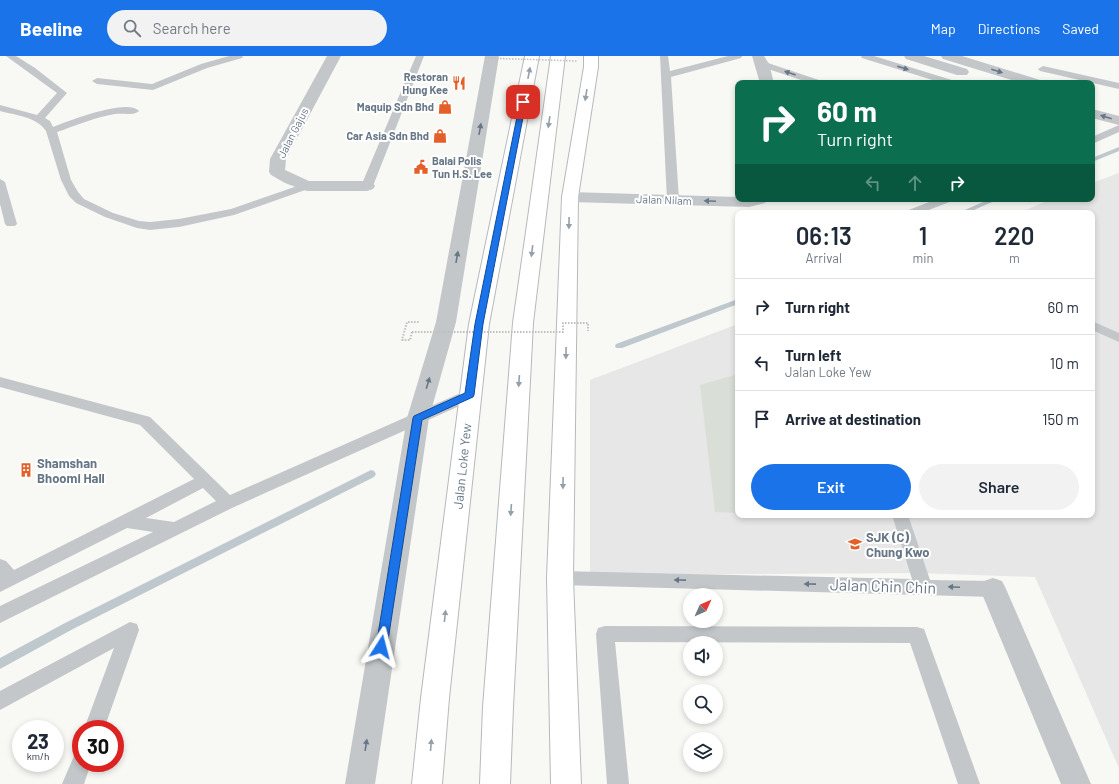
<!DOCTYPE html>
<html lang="en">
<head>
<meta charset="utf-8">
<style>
  :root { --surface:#fff; --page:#f2f2f3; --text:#1f2937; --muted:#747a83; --line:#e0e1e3; --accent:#1a73e8 }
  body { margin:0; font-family:Barlow,sans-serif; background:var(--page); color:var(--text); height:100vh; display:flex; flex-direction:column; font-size:15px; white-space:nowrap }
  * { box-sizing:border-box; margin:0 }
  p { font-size:13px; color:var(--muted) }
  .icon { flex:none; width:22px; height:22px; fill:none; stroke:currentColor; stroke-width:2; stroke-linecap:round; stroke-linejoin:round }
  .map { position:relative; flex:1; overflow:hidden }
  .side { position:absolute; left:735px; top:154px; width:360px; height:308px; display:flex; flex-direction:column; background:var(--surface); border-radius:8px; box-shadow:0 2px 6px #0003 }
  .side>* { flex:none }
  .top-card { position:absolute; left:735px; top:24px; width:360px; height:122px; border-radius:8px; box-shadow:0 2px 6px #0003; background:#0b6e4f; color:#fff; overflow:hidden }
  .needle { width:26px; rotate:45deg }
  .buttons { position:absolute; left:683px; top:532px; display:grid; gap:8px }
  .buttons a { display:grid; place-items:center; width:40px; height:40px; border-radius:50%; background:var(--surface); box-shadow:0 2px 6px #0003; font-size:20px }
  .speed { position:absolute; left:12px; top:664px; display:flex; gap:8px; font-size:20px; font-weight:700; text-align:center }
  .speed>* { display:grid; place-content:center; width:52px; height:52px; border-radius:50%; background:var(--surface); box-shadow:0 2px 6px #0003; line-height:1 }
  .speed small { font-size:10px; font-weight:400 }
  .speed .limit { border:6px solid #d22; background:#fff; color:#111 }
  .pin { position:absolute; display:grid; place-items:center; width:34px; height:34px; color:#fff; margin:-17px; border-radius:8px; box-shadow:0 2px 6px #0006 }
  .me { position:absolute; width:44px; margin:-22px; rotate:9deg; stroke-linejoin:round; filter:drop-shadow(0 0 3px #0008) }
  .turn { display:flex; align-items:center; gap:14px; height:84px; padding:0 16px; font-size:18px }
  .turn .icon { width:52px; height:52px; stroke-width:2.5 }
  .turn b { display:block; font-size:28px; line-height:34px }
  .lanes { display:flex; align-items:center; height:38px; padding:0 16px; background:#0003; justify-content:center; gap:20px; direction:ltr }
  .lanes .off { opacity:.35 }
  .eta { display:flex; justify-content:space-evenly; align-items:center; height:68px; text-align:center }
  .eta b { font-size:24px; font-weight:600; line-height:28px }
  .cta { display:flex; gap:8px; margin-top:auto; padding:8px 16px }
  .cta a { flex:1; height:46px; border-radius:24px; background:var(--accent); color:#fff; font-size:16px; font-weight:600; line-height:46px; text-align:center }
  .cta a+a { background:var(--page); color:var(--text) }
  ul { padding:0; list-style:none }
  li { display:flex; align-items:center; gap:12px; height:56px; padding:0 16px; border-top:1px solid var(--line) }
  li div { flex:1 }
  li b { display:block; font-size:15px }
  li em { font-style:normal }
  header { display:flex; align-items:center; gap:24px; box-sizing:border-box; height:56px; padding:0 20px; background:var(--accent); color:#fff }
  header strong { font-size:19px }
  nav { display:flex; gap:22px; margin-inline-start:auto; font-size:14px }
  .search { width:280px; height:36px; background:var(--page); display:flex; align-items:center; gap:10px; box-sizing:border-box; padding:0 14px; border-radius:22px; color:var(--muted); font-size:15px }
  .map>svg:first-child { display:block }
</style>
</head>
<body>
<header>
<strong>Beeline</strong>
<div class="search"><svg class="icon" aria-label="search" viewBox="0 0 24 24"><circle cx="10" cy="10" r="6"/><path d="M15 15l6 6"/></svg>Search here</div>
<nav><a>Map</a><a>Directions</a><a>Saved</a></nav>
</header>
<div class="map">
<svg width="1119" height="728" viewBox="0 0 1119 728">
  <rect width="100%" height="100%" fill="#f8f8f5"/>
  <path fill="#e6e7e6" d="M1119,117V712L1035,521L919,517L590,519V324L738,268V459H1092V157H1019L1051,143H1092V127Z"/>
  <path fill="#d9dfd6" d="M738,318V457L715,456L700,329Z
    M796,459H890L891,462Z"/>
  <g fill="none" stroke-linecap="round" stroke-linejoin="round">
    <path fill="#bec8cd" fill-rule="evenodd" d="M1119,91V95L1092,106V102Z
      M990,143H999L967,157H958Z
      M738,243V248L622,292H616L615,290L616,288Z
      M371,414L374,415L376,418L374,421L73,573L0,613V602L65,567Z"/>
    <defs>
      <path id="trunk" d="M525,0H539L489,268L449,642L442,728H412L421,642L469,268Z
        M551,0H565L533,267L513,651L510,728H480L483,651L513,267Z
        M584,0H598V11L578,141L573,522L581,728H551L547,522L562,141L584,11Z"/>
    </defs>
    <use href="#trunk" stroke="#b6b9bd" stroke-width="2"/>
    <path stroke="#bdbfc2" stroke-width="2" stroke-dasharray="1.5 1.5" stroke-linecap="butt" d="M412,276L410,284H402L407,266H419"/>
    <path fill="#c3c7ca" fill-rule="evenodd" d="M6,0H16L35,12L67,37L45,62L50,65L53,71C69,65 127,42 139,55C134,60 122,57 115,58C95,61 75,70 57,76L71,124L78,136L84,143L113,157L139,165L150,166L179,163L231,153L303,128H311L313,130L311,132L234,159L179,171L150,174L137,172L105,161L76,147L69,140L61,124L46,75C37,61 15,59 0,55V49L37,59L57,37Z
      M229,0H243L242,2L207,12L153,34L97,28L92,25L97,22L152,28L201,8Z
      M416,0H424L373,130L367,133L363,132L361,130Z
      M660,0H668L670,15L728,0H742L741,2L671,21L679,144L677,146H669L667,144Z
      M861,0H874L955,25L957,27H942L862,2Z
      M762,5L822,25L824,27H810L759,10L757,8L759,6Z
      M1043,10L1119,27V33L1040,15L1038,13Z
      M1119,69V76L1092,88V81Z
      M0,123L5,126L17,168L15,170H7L5,168L0,148Z
      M937,143H954L952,145L921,157H904L906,155Z
      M1092,265L1119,277V286L1092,274Z
      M0,321L150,361L230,439L465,335L470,334L475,335L477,339L475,343L234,451L0,567V550L153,476L127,472L0,536V503L6,505L14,514L194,423L140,369L0,331ZM203,432L216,445L174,466L146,462Z
      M892,459H908L930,524L993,525L999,528L1002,533L999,538L993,541L560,529L554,527L551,522L554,517L560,515L912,523Z
      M130,566L137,568L139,574L104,673H84L114,592L0,654V635Z
      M605,570L917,571L924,573L980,728H958L910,587L615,586L629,728H607L596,578L598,572Z
      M81,697V707H91L84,728H62L74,700Z"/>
    <path fill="#c3c7ca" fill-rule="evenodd" d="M327,0H341L286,103L285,114L309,125H367L373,127L375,130L373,133L367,135H307L301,133L285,127L271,119L269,116L270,103Z
      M485,0H499L456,266L429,362L375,728H345L407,362L436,266Z
      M752,0H764L769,8L774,27H760Z
      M570,136L738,141V143H767L765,147L749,151L570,146L564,144L562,141L564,138Z
      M993,522L1002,525L1006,533L1091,728H1061L980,533L984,525Z"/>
    <path fill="#c3c7ca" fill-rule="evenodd" d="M904,0H924L967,13L969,16L967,19H957L906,3Z
      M941,0H962L1040,24L1042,27H1021L943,3Z
      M1092,53L1119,60V69L1092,62Z"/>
    <use href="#trunk" fill="#fff" fill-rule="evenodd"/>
    <path stroke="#bdbfc2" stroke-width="1.5" stroke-dasharray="1.5 1.5" stroke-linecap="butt" d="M485,2L577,5"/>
    <path stroke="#bdbfc2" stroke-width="2" stroke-dasharray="1.5 1.5" stroke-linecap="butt" d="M412,276H563V267H588V275"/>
  </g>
  <defs><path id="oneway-solid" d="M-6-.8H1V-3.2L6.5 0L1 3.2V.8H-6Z"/></defs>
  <g fill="#677686">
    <use href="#oneway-solid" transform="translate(903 12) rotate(17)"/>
    <use href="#oneway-solid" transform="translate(997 15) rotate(17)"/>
    <use href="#oneway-solid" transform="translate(790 17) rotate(-161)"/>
    <use href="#oneway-solid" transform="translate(1106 61) rotate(-163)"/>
    <use href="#oneway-solid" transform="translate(480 73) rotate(-80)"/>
    <use href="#oneway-solid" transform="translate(710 145) rotate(-178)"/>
    <use href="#oneway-solid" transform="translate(457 201) rotate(-80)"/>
    <use href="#oneway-solid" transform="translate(428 327) rotate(-73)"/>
    <use href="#oneway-solid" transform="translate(680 524) rotate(-179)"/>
    <use href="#oneway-solid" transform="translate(810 528) rotate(-179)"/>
    <use href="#oneway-solid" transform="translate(954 531) rotate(-178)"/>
    <use href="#oneway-solid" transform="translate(366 689) rotate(-81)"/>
  </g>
  <g fill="#959faa">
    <use href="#oneway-solid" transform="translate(529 17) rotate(-79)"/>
    <use href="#oneway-solid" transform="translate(586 39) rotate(99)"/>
    <use href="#oneway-solid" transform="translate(549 66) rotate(98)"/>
    <use href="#oneway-solid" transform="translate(569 167) rotate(91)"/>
    <use href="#oneway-solid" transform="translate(532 195) rotate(97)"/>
    <use href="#oneway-solid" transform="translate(566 297) rotate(91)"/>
    <use href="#oneway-solid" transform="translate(519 325) rotate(94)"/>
    <use href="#oneway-solid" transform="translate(563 427) rotate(91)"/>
    <use href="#oneway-solid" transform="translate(511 454) rotate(94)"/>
    <use href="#oneway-solid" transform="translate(445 560) rotate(-84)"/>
    <use href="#oneway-solid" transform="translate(431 689) rotate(-85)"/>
  </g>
  <path fill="#1a73e8" stroke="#114b97" d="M523,44L526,46L483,268L474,339L473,341L422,364L387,591L385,594L381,596L377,594L376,591L413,362L414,360L465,337L475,268L520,46Z"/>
  <defs>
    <symbol id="restaurant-bare" viewBox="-9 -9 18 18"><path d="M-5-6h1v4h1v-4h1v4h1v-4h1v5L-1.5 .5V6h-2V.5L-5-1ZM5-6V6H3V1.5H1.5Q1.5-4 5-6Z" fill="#e45f29" stroke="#fff" stroke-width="2.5" paint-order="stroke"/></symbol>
    <symbol id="shop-bare" viewBox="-9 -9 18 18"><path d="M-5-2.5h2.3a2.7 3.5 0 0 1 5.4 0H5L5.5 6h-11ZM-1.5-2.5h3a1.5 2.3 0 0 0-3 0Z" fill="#e45f29" stroke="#fff" stroke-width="2.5" paint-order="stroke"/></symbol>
    <symbol id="civic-bare" viewBox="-9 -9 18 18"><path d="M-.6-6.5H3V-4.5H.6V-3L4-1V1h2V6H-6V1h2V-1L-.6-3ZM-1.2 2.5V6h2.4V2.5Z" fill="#e45f29" stroke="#fff" stroke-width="2.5" paint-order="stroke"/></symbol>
    <symbol id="building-bare" viewBox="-9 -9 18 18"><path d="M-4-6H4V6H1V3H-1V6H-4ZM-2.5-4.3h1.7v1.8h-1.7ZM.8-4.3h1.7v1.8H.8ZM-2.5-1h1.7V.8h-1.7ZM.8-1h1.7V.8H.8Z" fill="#e45f29" stroke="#fff" stroke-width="2.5" paint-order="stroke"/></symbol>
    <symbol id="school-bare" viewBox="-9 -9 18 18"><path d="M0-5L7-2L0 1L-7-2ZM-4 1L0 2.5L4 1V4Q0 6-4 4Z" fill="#e45f29" stroke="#fff" stroke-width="2.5" paint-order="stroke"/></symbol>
  </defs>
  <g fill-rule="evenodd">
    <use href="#restaurant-bare" x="449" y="17" width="20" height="20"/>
    <use href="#shop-bare" x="435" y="41" width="20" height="20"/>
    <use href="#shop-bare" x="430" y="70" width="20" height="20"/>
    <use href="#civic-bare" x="411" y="101" width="20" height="20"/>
    <use href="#building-bare" x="16" y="404" width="20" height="20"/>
    <use href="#school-bare" x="845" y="478" width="20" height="20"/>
  </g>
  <g text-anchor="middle" stroke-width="4" stroke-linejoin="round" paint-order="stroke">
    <g font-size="11" font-weight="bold" fill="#677686" stroke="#fff" text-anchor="end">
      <text x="448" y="25">Restoran<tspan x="448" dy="13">Hung Kee</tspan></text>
      <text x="434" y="55">Maquip Sdn Bhd</text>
      <text x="429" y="84">Car Asia Sdn Bhd</text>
      <text x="432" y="109" text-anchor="start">Balai Polis<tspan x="432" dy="13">Tun H.S. Lee</tspan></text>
    </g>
    <g font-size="11" fill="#677686" stroke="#fff">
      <text transform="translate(293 77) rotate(-63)" y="4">Jalan Gajus</text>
      <text transform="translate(664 144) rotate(2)" y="4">Jalan Nilam</text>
    </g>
    <g font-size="13" font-weight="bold" fill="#677686" stroke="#fff" text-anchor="start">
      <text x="37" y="412">Shamshan<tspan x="37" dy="15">Bhoomi Hall</tspan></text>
      <text x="866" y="486">SJK (C)<tspan x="866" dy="15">Chung Kwo</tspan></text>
    </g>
    <g font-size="13" fill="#677686" stroke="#fff">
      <text transform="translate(462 410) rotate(-84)" y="5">Jalan Loke Yew</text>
    </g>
    <g font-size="16" fill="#677686" stroke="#fff">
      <text transform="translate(883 530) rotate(2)" y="6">Jalan Chin Chin</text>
    </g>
  </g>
</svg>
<div class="buttons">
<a><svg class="needle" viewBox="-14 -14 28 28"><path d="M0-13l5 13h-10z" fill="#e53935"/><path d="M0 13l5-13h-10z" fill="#747a83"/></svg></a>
<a><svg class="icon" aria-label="sound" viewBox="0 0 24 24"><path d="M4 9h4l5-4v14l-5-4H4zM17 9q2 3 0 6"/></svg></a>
<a><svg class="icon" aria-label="search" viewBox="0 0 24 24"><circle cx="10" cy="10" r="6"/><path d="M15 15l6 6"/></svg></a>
<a><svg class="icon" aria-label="layers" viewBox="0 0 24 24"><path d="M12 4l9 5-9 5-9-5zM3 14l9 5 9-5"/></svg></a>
</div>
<div class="speed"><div>23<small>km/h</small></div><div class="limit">30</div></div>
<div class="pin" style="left:523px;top:46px;background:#d93025"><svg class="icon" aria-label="arrive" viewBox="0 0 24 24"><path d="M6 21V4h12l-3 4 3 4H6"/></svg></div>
<svg class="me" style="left:381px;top:591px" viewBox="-20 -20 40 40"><path d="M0-17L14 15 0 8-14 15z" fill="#1a73e8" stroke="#fff" stroke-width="4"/></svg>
<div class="top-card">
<div class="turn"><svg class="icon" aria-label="right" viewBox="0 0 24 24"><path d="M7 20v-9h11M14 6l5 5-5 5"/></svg><div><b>60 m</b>Turn right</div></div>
<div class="lanes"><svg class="icon off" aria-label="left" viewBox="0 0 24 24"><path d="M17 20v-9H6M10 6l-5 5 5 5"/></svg><svg class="icon off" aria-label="ahead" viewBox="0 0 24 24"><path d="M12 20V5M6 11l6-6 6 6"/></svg><svg class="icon" aria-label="right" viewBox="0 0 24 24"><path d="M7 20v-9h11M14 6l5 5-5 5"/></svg></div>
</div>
<section class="side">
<div class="eta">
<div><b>06:13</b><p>Arrival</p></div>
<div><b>1</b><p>min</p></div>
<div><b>220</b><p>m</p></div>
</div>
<ul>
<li><svg class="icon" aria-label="right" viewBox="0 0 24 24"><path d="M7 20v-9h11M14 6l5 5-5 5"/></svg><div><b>Turn right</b></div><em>60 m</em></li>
<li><svg class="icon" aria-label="left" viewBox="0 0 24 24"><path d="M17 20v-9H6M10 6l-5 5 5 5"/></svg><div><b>Turn left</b><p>Jalan Loke Yew</p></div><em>10 m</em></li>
<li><svg class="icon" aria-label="arrive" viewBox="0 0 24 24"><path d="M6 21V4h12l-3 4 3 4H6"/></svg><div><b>Arrive at destination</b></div><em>150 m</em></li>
</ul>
<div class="cta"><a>Exit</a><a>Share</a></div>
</section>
</div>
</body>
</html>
